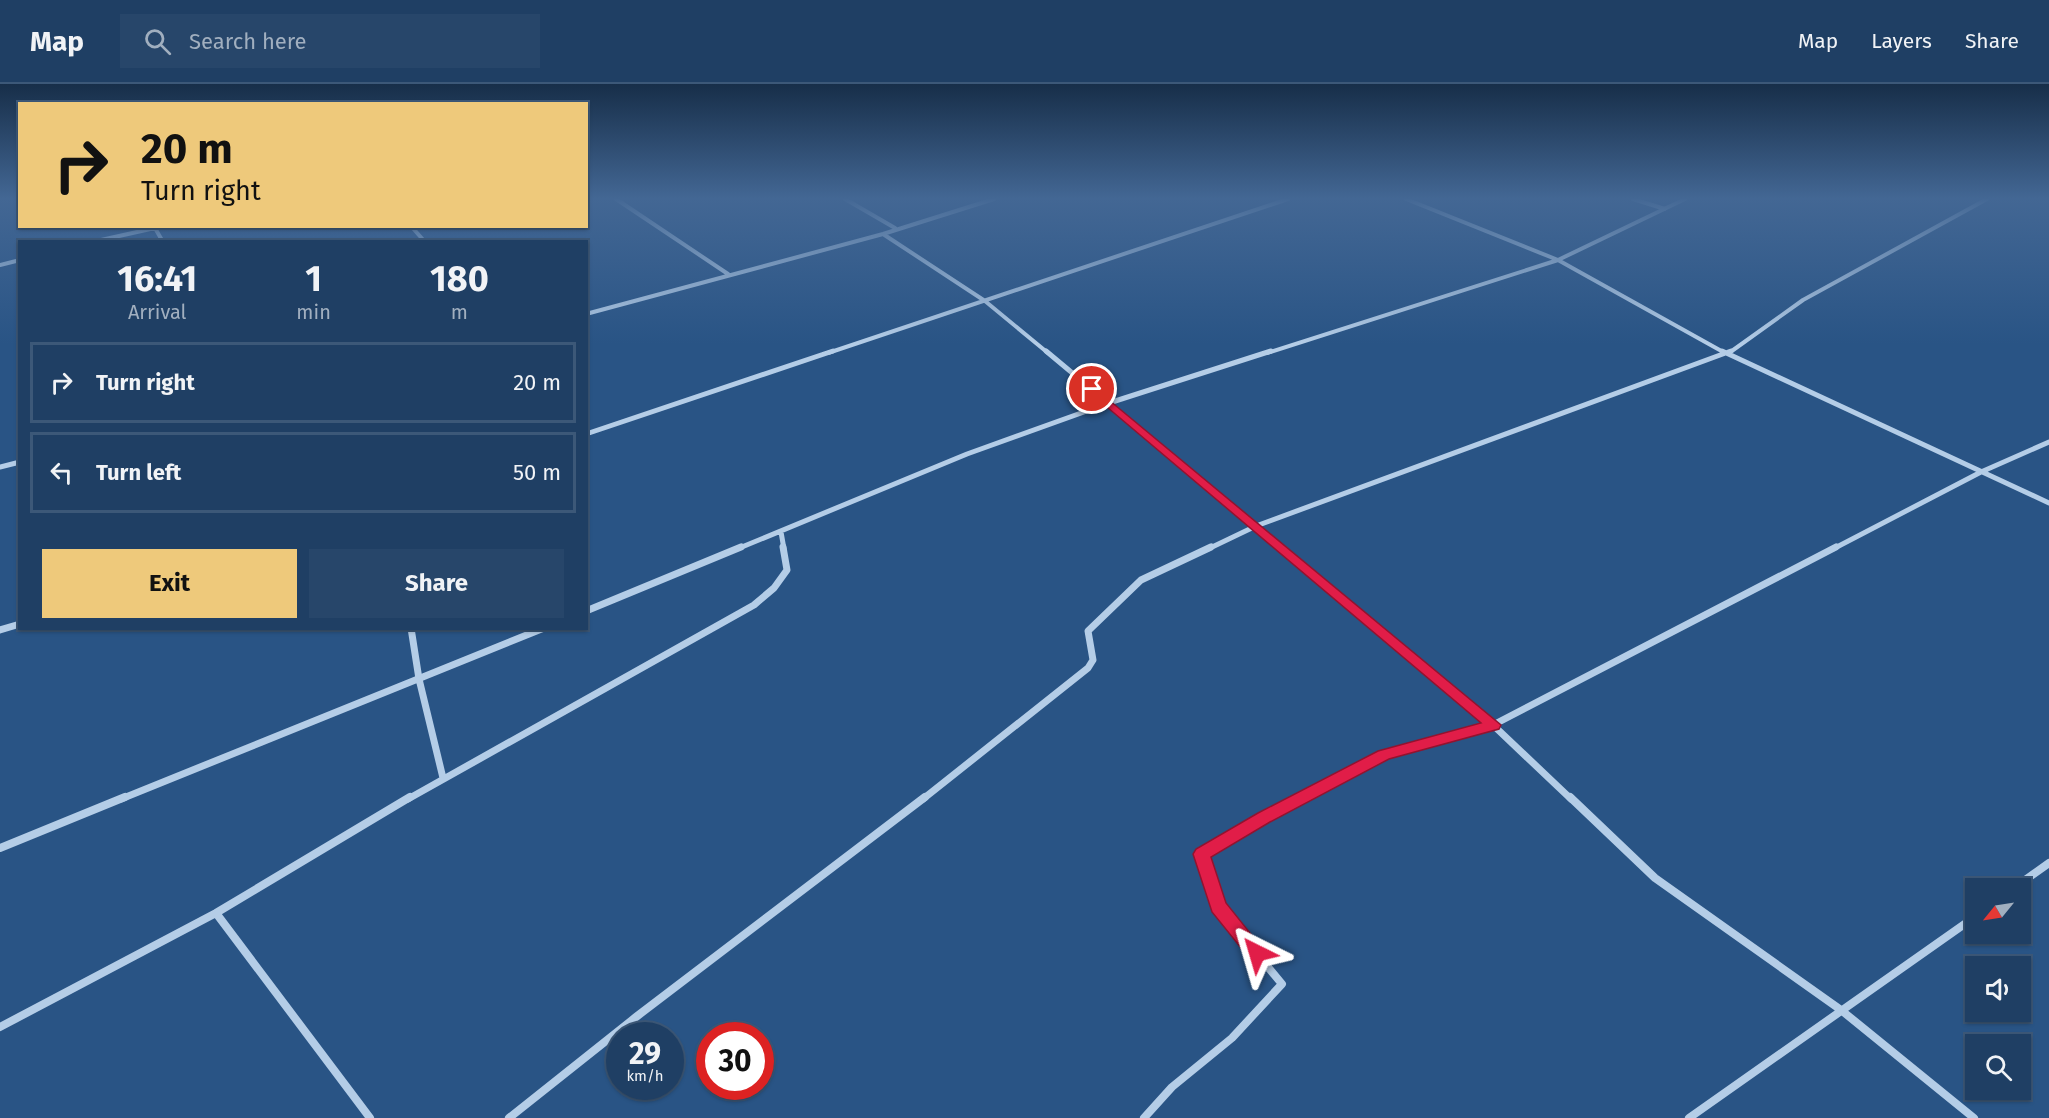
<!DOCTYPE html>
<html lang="en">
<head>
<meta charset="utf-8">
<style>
  :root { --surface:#1f3f64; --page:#27466a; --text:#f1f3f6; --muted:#a1afbf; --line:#3c5878; --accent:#eec97b }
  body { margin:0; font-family:"Fira Sans",sans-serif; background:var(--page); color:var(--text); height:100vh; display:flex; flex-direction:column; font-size:22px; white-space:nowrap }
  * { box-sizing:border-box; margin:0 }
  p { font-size:20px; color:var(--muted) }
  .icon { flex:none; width:33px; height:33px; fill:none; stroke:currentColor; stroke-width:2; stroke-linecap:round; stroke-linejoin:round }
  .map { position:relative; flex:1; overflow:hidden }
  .panel { position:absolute; left:18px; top:156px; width:570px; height:390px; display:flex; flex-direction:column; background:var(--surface); border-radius:0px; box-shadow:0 2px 4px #0004,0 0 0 2px var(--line) }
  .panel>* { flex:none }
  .hud { position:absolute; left:18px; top:18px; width:570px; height:126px; border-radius:0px; box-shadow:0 2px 4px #0004,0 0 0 2px var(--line); background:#eec97b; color:#111; overflow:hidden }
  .needle { width:39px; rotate:240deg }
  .controls { position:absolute; left:1965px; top:794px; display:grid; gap:12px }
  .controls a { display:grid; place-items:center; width:66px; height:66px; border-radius:0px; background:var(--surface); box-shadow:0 2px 4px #0004,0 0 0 2px var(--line); font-size:30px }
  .speed { position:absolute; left:606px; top:938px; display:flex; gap:12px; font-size:30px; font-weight:700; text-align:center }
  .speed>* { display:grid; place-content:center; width:78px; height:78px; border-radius:50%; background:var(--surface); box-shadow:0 2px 4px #0004,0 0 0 2px var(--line); line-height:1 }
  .speed small { font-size:15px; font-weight:400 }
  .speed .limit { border:9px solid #d22; background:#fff; color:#111 }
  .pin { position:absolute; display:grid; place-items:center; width:51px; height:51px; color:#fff; margin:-26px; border:3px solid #fff; border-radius:50%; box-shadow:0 2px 6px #0007 }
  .me { position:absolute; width:66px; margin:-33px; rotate:320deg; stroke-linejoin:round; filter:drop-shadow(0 0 4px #0008) }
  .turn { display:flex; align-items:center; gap:21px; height:126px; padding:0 24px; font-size:27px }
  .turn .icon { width:78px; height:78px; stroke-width:2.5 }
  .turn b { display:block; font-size:42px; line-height:51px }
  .eta { display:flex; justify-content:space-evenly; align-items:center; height:102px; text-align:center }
  .eta b { font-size:36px; font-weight:700; line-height:42px }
  .button { display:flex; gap:12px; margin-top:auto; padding:12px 24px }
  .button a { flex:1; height:69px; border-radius:0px; background:var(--accent); color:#111; font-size:24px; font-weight:700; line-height:69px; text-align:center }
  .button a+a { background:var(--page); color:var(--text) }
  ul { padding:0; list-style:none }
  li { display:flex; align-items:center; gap:18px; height:81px; margin:0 12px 9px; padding:0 12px; border:3px solid var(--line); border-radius:0px }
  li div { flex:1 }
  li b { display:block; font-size:22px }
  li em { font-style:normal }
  header { display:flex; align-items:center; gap:36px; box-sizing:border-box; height:84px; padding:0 30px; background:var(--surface); border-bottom:2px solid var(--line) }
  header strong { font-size:28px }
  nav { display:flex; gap:33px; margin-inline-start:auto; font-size:21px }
  .search { width:420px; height:54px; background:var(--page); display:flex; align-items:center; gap:15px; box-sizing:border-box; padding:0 21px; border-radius:0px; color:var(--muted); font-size:22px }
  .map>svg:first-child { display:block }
</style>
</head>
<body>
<header>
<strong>Map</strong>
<div class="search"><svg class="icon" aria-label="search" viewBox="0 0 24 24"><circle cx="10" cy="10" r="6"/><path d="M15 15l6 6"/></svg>Search here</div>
<nav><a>Map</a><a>Layers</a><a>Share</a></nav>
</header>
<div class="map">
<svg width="2049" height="1034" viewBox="0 0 2049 1034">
  <rect width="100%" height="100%" fill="#295485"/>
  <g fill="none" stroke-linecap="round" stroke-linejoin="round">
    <path stroke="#b4cde7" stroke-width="4" d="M616,115L728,190
      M845,115L895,144
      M1406,115L1558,176L1725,269
      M1633,115L1665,125
      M411,142L425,158
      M155,144L163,158
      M883,150L985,217L1048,269
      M92,158L164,142
      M0,181L20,176
      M586,230L883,150L994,115
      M828,269L1288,115
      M1267,269L1558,176L1685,115
      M1729,269L1803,216L1987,115"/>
    <path stroke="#b4cde7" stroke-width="5" d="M1046,267L1283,465
      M1722,267L2049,419
      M586,350L833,267
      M0,383L20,378
      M781,448L784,465
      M737,465L967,370L1109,319L1271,267
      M1208,465L1256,442L1731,267
      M1833,465L1981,388L2049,358"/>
    <path stroke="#b4cde7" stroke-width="7" d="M1281,463L1493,641L1571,715
      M586,527L741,463
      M411,544L419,595L443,694
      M0,546L20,540
      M121,715L544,544
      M408,715L754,521L774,504L787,486L783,463
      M923,715L1088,584L1093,576L1088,547L1141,496L1211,463
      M1300,715L1384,671L1493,641L1836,463"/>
    <path stroke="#b4cde7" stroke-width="8" d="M1570,713L1655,794L1841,926L1974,1034
      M0,764L125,713
      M2014,804L2049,779
      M216,829L370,1034
      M0,943L216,829L410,713
      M509,1034L636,933L925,713
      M1144,1034L1172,1003L1232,954L1282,900L1218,823L1202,770L1303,713
      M1689,1034L1976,832"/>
  </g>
  <linearGradient id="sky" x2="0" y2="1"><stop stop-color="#172e49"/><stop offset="0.44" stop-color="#436794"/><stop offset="1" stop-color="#436794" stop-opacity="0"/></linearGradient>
  <rect width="2049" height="260" fill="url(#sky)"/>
  <path fill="#e11d48" stroke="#92132f" stroke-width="1.5" d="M1092,302L1501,641L1499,645L1389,675L1270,738L1211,773L1226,819L1266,869L1263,875L1257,877L1250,875L1212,828L1193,770L1196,765L1258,729L1378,667L1481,639L1088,307L1086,305Z"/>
</svg>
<div class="controls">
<a><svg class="needle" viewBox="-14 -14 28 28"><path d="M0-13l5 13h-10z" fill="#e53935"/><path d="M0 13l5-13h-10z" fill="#a1afbf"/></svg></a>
<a><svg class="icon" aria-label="sound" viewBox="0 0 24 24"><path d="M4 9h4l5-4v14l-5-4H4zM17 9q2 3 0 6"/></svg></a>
<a><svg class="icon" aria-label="search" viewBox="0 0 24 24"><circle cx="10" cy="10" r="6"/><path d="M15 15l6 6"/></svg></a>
</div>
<div class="speed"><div>29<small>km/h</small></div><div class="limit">30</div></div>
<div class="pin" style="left:1092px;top:305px;background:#d93025"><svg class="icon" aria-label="arrive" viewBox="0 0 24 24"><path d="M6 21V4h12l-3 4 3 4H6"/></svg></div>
<svg class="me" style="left:1257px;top:869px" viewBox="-20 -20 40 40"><path d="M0-17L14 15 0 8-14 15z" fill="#e11d48" stroke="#fff" stroke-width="4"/></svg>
<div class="hud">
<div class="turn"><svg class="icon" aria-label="right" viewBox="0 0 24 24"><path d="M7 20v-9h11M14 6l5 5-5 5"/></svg><div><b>20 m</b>Turn right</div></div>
</div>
<section class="panel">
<div class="eta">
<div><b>16:41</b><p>Arrival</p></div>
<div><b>1</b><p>min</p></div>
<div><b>180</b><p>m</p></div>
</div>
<ul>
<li><svg class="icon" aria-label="right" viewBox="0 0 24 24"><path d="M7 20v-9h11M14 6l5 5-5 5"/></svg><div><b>Turn right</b></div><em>20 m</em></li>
<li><svg class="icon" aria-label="left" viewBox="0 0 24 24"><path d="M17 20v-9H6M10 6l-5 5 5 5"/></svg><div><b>Turn left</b></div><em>50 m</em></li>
</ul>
<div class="button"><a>Exit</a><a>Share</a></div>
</section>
</div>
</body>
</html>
